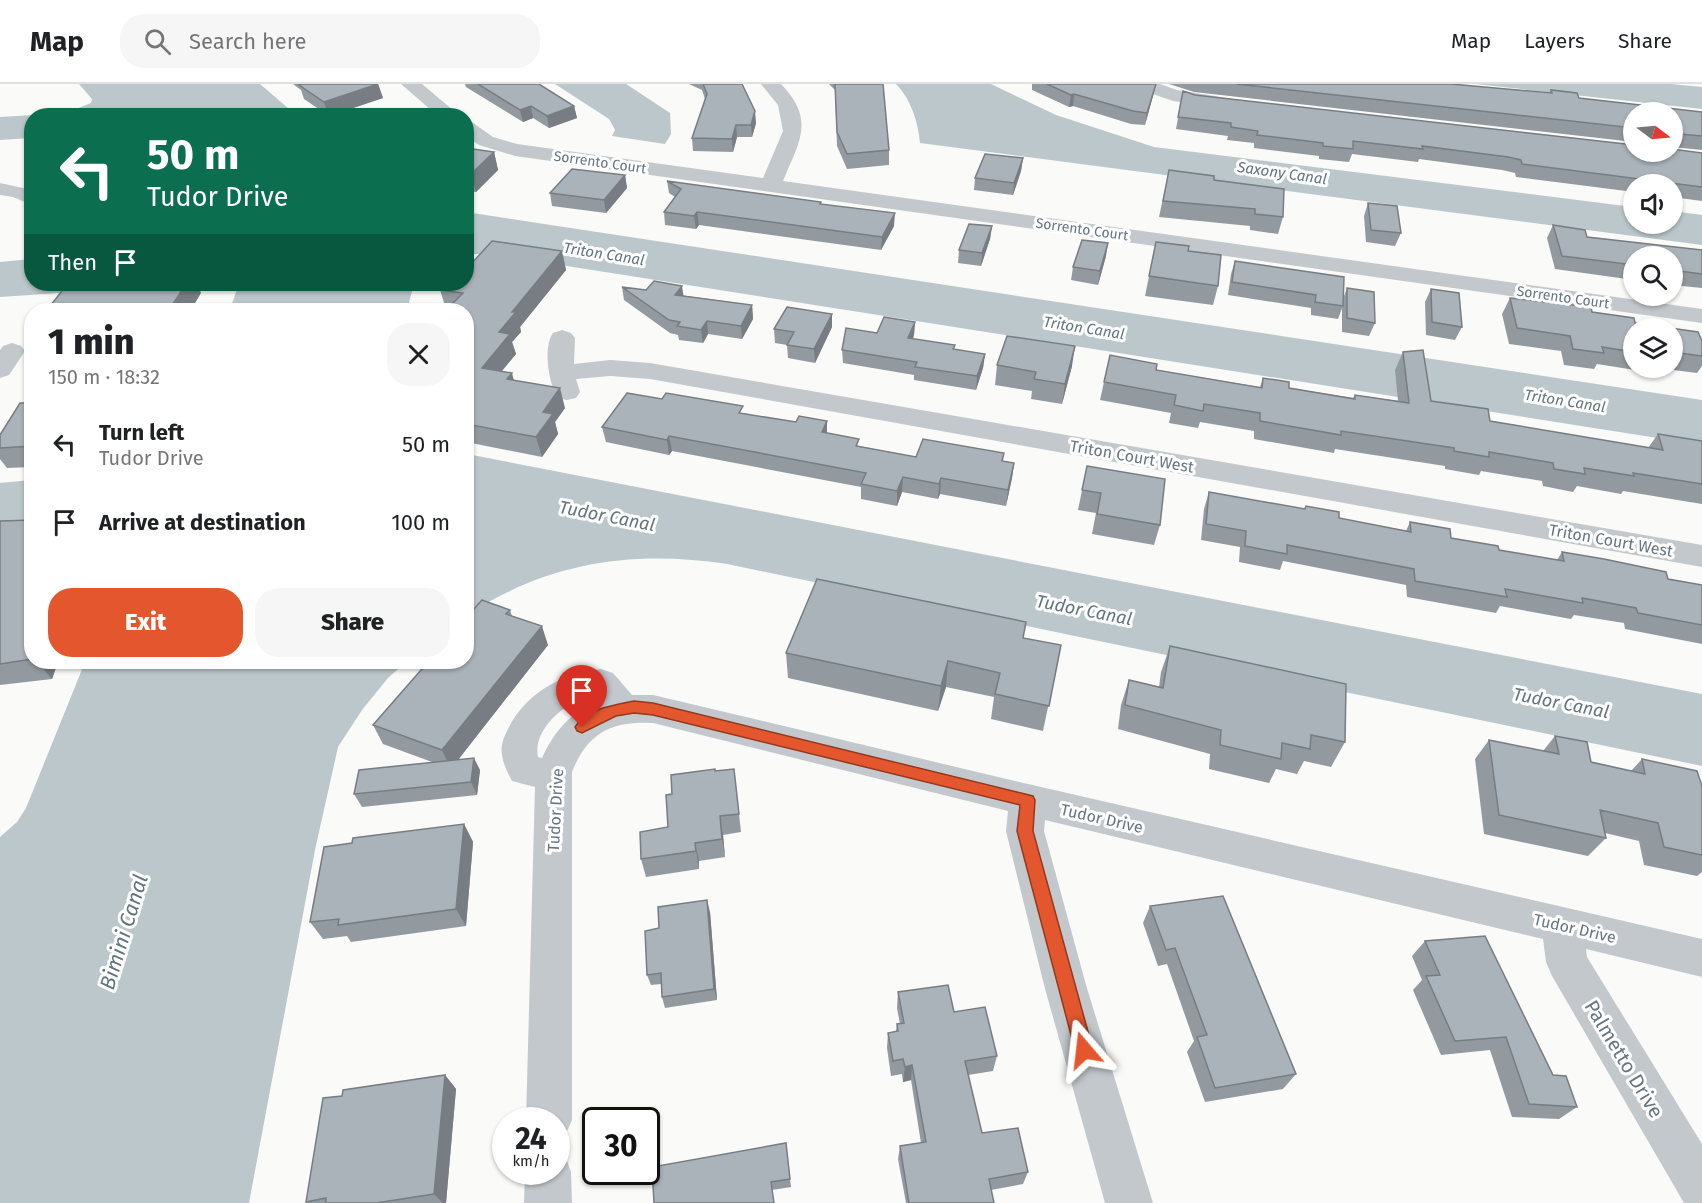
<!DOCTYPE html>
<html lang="en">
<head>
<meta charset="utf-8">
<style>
  :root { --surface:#fff; --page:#f6f6f6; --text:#202124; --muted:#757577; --line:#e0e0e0; --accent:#e4572e }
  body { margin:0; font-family:"Fira Sans",sans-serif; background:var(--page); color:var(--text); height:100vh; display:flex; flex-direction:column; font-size:22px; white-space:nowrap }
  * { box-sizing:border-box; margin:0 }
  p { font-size:20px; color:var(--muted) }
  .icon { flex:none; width:33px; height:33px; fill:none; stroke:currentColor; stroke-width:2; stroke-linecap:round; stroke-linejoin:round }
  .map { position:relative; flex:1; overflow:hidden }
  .side { position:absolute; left:24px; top:219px; width:450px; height:366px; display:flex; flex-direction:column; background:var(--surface); border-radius:24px; box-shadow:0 2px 4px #0004 }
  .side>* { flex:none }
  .guide { position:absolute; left:24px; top:24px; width:450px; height:183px; border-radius:24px; box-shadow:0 2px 4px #0004; background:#0b6e4f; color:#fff; overflow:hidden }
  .needle { width:39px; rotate:106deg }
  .tools { position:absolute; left:1623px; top:18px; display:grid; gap:12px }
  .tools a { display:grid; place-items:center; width:60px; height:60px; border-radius:50%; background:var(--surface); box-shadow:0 2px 4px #0004; font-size:30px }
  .speed { position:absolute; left:492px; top:1023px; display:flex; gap:12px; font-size:30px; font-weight:700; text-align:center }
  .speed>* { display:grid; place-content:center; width:78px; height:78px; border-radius:50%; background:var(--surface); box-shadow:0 2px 4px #0004; line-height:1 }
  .speed small { font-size:15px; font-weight:400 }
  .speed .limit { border:3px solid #111; border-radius:9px; background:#fff; color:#111 }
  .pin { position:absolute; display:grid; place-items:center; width:51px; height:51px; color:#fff; margin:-62px -26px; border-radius:50% 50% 50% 0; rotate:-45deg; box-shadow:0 0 6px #0007 }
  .pin .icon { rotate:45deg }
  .me { position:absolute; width:66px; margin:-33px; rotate:343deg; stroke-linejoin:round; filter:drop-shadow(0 0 4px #0008) }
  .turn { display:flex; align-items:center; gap:21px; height:126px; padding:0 24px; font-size:27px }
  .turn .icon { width:78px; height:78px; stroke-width:2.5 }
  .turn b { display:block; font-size:42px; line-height:51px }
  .then { display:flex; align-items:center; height:57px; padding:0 24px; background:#0003; gap:12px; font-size:22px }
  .round { display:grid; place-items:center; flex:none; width:63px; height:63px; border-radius:24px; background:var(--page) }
  .headline { display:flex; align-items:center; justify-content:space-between; height:102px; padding:0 24px }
  h1 { font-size:36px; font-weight:800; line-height:45px }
  .button { display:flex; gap:12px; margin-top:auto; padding:12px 24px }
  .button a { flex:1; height:69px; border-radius:24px; background:var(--accent); color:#fff; font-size:24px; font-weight:800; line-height:69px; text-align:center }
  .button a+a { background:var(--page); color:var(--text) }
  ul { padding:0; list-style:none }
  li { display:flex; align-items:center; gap:18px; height:78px; padding:0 24px }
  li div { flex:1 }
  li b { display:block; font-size:22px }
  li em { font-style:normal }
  header { display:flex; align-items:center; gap:36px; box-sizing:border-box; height:84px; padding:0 30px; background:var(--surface); border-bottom:2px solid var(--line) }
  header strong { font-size:28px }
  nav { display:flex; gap:33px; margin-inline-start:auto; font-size:21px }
  .search { width:420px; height:54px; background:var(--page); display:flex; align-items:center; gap:15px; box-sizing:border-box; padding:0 21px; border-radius:24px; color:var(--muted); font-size:22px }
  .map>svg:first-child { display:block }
</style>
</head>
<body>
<header>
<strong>Map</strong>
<div class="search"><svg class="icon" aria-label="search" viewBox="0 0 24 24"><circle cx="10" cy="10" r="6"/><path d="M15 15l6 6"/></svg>Search here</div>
<nav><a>Map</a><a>Layers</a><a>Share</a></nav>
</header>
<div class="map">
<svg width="1702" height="1119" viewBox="0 0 1702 1119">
  <rect width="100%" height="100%" fill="#fafaf8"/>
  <path fill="#bbc7cb" d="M79,0H260L296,31L32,32L31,54L0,56V33L66,29L91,19L92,15Z
    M555,0H626L670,29L671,50L665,60L612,52L615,46L609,35Z
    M896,0H991L1056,31L1154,63L1633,123L1634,140H1672L1673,127L1702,131V161L920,59C918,38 911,15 896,0Z
    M1475,0H1671L1702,3V25Z
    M466,128L1702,316V361L491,170H467Z
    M31,175L32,200H193L0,213V178Z
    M227,200H414L407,226H230L237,205Z
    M467,370L1702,610V682L727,480C632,466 549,478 467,531Z
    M31,396V445L0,448V399Z
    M85,578H406L388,594L362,626L338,663L315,766L249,1119H0V753L17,738L26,724Z"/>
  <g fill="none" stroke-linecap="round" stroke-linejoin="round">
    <path fill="#c3c8cc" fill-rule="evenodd" d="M401,0H422L460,32H438Z
      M761,0H781C816,36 799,58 783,97L1702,225V239L515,72L479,61L466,52V37L473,39L493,53L517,60L763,94L783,47L778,21Z
      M1134,0H1160L1177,6L1233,15L1235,19L1233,23L1226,25L1173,17L1136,4Z
      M0,99L32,106V121L13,113L0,111Z
      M562,246L571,249L575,254L574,280L610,276L650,279L1702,461V483L650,295L610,292L576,295L580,308L576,314L567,316L558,314C548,299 543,263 553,249Z
      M12,259L21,262L25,267L9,291L0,294V266L3,262Z
      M601,585L613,589L632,611H653L1028,700L1702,855V893L1586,865L1587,873L1702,1060V1119H1684L1552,892L1546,878L1543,855L1045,736L1044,747L1086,901L1153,1119H1105L1044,901L1006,747L1008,727L653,639C612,637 588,648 572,688V1036L565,1052L556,1056V1036H526L535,703L512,697C508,689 503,680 502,671C500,662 504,653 508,645C526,608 562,590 601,585ZM593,612L598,618C570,628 554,648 542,674L538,673C532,645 567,616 593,612Z
      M556,1068L565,1071L571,1088L572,1119H524L525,1088H556Z"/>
  </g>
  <path fill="#929a9f" d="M293,0H378L383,14L329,32L304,15L301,6Z
    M465,0H539L574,22L577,34L549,44L533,34L523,38L466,3Z
    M689,0H742L756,39L752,53H737L733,68L693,67L692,54L705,15L702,6Z
    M829,0H883L889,66V81L847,85L837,62L835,6Z
    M1032,0H1156L1145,41L1131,40L1073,22L1069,23L1032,6Z
    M1169,0H1451L1549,9L1551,6L1579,14L1702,28V66L1672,63V28H1634V58L1194,8Z
    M1183,7L1195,11L1702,69V117L1672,113V100H1634V108L1516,93L1515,89L1502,86L1419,75L1418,78L1352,70L1349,78L1319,75V72L1254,64V59L1227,56L1228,52L1176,45Z
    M466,64L494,68L498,86L476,108L466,107Z
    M1023,74L1021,87L1013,111L974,106L975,94Z
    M1169,86L1214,96L1283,133L1278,150L1250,146V142L1159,133Z
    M625,91L627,104L606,129L552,122L550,109Z
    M667,97L821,118V120L894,142L881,166L699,141L696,145L665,141L664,128L675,113L669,109Z
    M1368,119L1401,149L1395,162L1366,158L1364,132Z
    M1553,141L1587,153L1702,166V204L1672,201V172H1634V196L1555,185L1547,154Z
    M992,142L990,155L981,182L958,179L959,166Z
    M1156,158L1188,167L1218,202L1213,221L1145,212Z
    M562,167L566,186L520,243L521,248L512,258L516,270L501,287L514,296L565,324L555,338L558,350L542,373L466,358V226L446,225L440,206L472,179Z
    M1106,172L1098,201L1071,196L1073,183Z
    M1235,177L1343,215L1347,204L1375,239L1369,252L1342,248V224L1338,235L1311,231V224L1228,211L1231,190Z
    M622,203L752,221L753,235L742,255L708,250L703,259L679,256L678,251L670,249L624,216Z
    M1431,205L1462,243L1455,256L1426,251L1425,218Z
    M1510,214L1591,223L1592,228L1634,234L1635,239L1698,248L1702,257V282L1697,289L1658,284H1672V244H1634V284H1637L1635,286L1597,280L1594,285L1564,281L1561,267L1509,260L1502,230Z
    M832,230V243L815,279L788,274L787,261L775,259L774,245Z
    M915,238L914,251L913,255L955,261L954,266L985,270L983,284L976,306L914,296V291L843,279L842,266L877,249Z
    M1403,268L1431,317L1490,337L1648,364L1658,350L1702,357V420L1623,407L1621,410L1577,402L1573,408L1543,402L1542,397L1481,387L1479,391L1445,385V382L1335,365L1334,369L1254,355V347L1200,338L1198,344L1169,339L1171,329L1100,316L1110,271L1156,286L1260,303L1263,294L1289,304L1353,314L1355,311L1398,317L1395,286Z
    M997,281L1072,282L1062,320L1031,315L1032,307L995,301Z
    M32,319V383L7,384L0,375V351Z
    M744,329L827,349L859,362L916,373L1003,377L1014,379L1012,394L1006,422L940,410L938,415L902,408L897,422L861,415V403L672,367L669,371L606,358L602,343Z
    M1087,382L1160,441L1154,461L1092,450L1096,429L1078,426Z
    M1209,408L1304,425L1306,422L1339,434L1406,447L1410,438L1451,454L1499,466L1557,476L1562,468L1668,495L1702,501V560L1625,545L1624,539L1574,531L1571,535L1500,522L1496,529L1407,513L1406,501L1283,477L1280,486L1239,478L1240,463L1201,456L1204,425Z
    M32,436V578H58L52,595L0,601V437Z
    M510,526L512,532L548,561L458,675L480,686L477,711L362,723L354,710L432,678L383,660L373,641Z
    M1023,554L1061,561L1043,647L991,635L994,613L946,603L938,627L788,594L786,569Z
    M1170,562L1345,658L1331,683L1304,677L1297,690L1276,685L1269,699L1209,685L1210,670L1118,645L1121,621L1129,596L1159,603L1161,588Z
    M1555,652L1591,678L1631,687L1642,675L1702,702V788L1697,792L1644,781L1639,757L1605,749L1606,754L1588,772L1484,750L1475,675L1489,656L1543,667Z
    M715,687L736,704L741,748L723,751L725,773L699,777V785L646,793L641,775L668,743L672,710Z
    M464,740L473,758L466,842L351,858L347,852L323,855L310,838L352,759Z
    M1150,822L1296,990L1283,1005L1205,1018L1187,968L1194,957L1167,880L1158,882L1143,839Z
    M710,828L717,916L665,924L662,913L661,900L651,901L647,891L659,844Z
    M1425,857L1553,991L1577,1023L1559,1035L1512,1033L1490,966L1441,971L1413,906L1422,896L1412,872Z
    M898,908L954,928L997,972L993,987L968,991L982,1049L1028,1088L1023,1100L991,1106L994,1119H906L898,1075L900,1062L921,1059L911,996L903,998L902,990L891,992L887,964L888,949L896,947L897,940H900L897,924Z
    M445,991L456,1005L446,1119H308L306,1118L342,1012Z
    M786,1059L791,1103L772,1106L774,1119H654Z"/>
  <path fill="#777d82" d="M378,0L383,14L329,32L324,18Z
    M1156,0L1153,12L1145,41L1147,29Z
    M1074,10L1073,22L1069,23L1071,11Z
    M531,22L533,34L523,38L520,26Z
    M574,22L577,34L549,44L547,32Z
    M755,27L756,39L752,53L751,41Z
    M736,41L737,53L733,68L732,55Z
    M494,68L498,86L476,108L471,90Z
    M1023,74L1021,87L1013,111L1014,99Z
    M625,91L627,104L606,129L604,116Z
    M697,128L699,141L696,145L694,132Z
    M895,129L894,142L881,166L882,153Z
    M992,142L990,155L981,182L982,169Z
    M1108,159L1106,172L1098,201L1100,187Z
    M562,167L566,186L520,243L521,248L512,258L516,270L488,304L482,284L499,248L512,228Z
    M186,200H197L201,209L191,226H173L171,223Z
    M682,202L684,215L675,211Z
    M752,221L753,235L742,255L741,242Z
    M832,230V243L815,279L814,265Z
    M707,237L708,250L703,259L701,246Z
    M915,238L914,251L907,268L908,254Z
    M1075,262L1072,282L1062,320L1065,300Z
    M985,270L983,284L976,306L977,292Z
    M512,289L517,309L507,295Z
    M560,304L565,324L555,338L558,350L542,373L536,353L543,328Z
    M827,337V352L822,348Z
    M669,352L672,367L669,371L667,356Z
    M1014,379L1012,394L1006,422L1008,406Z
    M903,393L902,408L897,422V407Z
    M941,394L940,410L938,415L939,400Z
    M542,542L548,561L451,685L442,666Z
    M948,577L946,603L938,627L941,602Z
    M37,578H58L52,595Z
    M474,674L480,686L477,711L471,698Z
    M720,732L723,751L725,773L722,755Z
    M464,740L473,758L466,842L456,825Z
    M695,759L699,777V785L696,767Z
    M707,816L710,828L717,916L714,905Z
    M912,981L911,996L903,998L905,983Z
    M445,991L456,1005L446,1119H443L434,1110Z"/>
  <path fill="#aab3b9" stroke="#777d82" stroke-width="1.5" d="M303,0H378L324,18L299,1Z
    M478,0H539L574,22L547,32L531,22L520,26Z
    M703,0H742L755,27L751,41H736L732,55L692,54L707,10Z
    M835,0H883L889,66L847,70L837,48Z
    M1047,0H1156L1147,29L1133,27L1074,10L1071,11Z
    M1237,0H1451L1552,9L1551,6L1577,9L1579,14L1702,28V52L1679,50L1677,53H1672V28H1634V44Z
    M1183,7L1195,11L1634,61V68H1672V65L1702,69V103L1522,80L1521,76L1508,73L1422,62L1423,65L1353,57V65L1323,62V59L1257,51L1258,47L1231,43V39L1178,33Z
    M466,64L494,68L471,90L466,89Z
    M985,70L1023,74L1014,99L975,94Z
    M572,85L625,91L604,116L550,109Z
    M1169,86L1214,92V96L1284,105L1283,133L1255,130V125L1163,117Z
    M667,97L821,118L820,120L895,129L882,153L697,128L694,132L664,128L681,105Z
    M1368,119L1397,122L1401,149L1371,146Z
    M969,140L992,142L982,169L959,166Z
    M1553,141L1585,146L1587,153L1702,166V190L1672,186V172H1634V181L1562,172Z
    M1082,156L1108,159L1100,187L1073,183Z
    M492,157L562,167L512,228H516L499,248L510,250L482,284L512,289L507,295L560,304L543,328L553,330L536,353L466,340V226H446L463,209L440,206L445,200H466V178L472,179Z
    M1156,158L1189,162L1188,167L1221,171L1218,202L1149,192Z
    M1235,177L1344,193L1343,222L1315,218L1316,211L1232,198Z
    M654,197L682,202L675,211L752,221L741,242L707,237L701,246L677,242L680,238L669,236L622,203L646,206Z
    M108,200H186L171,223H176L174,226H47L65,203L107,201Z
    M1347,204L1374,208L1375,239L1347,234Z
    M1431,205L1459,209L1462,243L1432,238Z
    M1510,214L1591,223L1592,228L1634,234L1635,239L1698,248L1702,257V272L1672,268V244H1634V268L1602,263L1604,269L1573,265L1570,252L1517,244Z
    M787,223L832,230L814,265L787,261L794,248L774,245Z
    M884,233L915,238L908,254L955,261L953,265L985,270L977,292L915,283L917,278L842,266L846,244L877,249Z
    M1007,252L1075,262L1065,300L1034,295L1036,288L997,281Z
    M1423,266L1431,317L1488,325L1490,337L1663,366L1658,350L1702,357V400L1633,389L1634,392L1584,384L1585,390L1554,385L1553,379L1489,368V373L1454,367V364L1341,347V351L1260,337V329L1204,320L1203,327L1174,321L1176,311L1104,298L1110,271L1157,280L1156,286L1262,304L1263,294L1289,298V304L1355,315V311L1409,319L1403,268Z
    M627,309L662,315L666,309L743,322L739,329L796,338L799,332L827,337L822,348L859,355L856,362L916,373L923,355L1004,369L1002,377L1014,379L1008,406L941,394L939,400L903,393L897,407L861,400L866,389L669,352L667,356L602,343Z
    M20,319H32V362L0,364V351Z
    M1087,382L1165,395L1160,441L1097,430L1101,409L1082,406Z
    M1209,408L1305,425L1306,422L1339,428V434L1411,448L1410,438L1450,445L1451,454L1498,462L1499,466L1564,477L1562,468L1604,475L1666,488L1668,495L1702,501V541L1638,529L1636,524L1582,514L1583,519L1505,505L1507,513L1415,497L1414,485L1287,461V470L1245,462L1246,447L1206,440Z
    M32,436V454L28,460L32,459V494L28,501L32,500V575L0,580V437Z
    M817,495L1026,538L1023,554L1061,561L1049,622L995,610L1000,589L948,577L941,602L786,569Z
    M482,516L510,526L506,530L542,542L442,666L373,641L428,578H466V534Z
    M1170,562L1346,600L1345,658L1311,651L1310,665L1282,659L1281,675L1220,661L1221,646L1125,621L1129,596L1163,604Z
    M1555,652L1587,658L1591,678L1645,690L1642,675L1697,687L1702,702V771L1664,763L1658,739L1600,726L1606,754L1499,731L1489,656L1559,670Z
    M474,674L471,698L354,710L359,686Z
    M715,685V687L734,685L739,730L720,732L722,755L695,759L696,767L641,775L640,748L668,743L666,711L672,710L671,691Z
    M464,740L456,825L338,841L339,835L310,838L324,763L352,759L353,754Z
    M1223,812L1296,990L1215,1004L1197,953L1207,951L1175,864L1166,866L1150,822Z
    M707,816L714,905L662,913L661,889L647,891L645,847L659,844L658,823Z
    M1485,852L1553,991L1566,992L1577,1023L1529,1020L1506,953L1455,957L1426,892L1440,891L1425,857Z
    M948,901L954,928L985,923L997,972L965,977L982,1049L1018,1044L1028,1088L989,1095L994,1119H909L900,1062L926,1058L912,981L905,983L903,975L893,977L888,949L898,947L897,940L904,939L898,908Z
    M445,991L434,1110L376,1119H326V1114L306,1118L323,1014L342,1012L343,1006Z
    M786,1059L790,1095L771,1098L774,1119H654L652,1083Z"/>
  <path fill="#e4572e" stroke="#94391e" stroke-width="1.5" d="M634,617L653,619L1033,712L1035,716L1033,747L1093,966L1091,973L1084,975L1078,973L1075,966L1017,747L1020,721L653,631L634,629L616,632L582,649L577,647L575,643C585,625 615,621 634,617Z"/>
  <g text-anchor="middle" stroke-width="6" stroke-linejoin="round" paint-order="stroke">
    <g font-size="14" fill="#657683" stroke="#fff">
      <text transform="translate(600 78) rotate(8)" y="5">Sorrento Court</text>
      <text transform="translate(1082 145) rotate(8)" y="5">Sorrento Court</text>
      <text transform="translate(1563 213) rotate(8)" y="5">Sorrento Court</text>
    </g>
    <g font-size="15" font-style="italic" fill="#60757c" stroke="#fff">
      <text transform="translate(1282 89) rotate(8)" y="5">Saxony Canal</text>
      <text transform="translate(604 170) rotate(9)" y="5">Triton Canal</text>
      <text transform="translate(1084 244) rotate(9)" y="5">Triton Canal</text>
      <text transform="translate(1565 317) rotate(9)" y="5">Triton Canal</text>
    </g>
    <g font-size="16" fill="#657683" stroke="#fff">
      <text transform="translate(1132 372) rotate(10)" y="6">Triton Court West</text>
      <text transform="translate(1611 456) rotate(10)" y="6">Triton Court West</text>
      <text transform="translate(555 726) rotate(-87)" y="6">Tudor Drive</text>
      <text transform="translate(1102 734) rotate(13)" y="6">Tudor Drive</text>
      <text transform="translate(1575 844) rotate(13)" y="6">Tudor Drive</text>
    </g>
    <g font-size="18" font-style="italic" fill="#60757c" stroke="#fff">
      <text transform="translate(607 432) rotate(11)" y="6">Tudor Canal</text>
      <text transform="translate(1084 526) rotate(11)" y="6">Tudor Canal</text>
      <text transform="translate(1561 619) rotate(11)" y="6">Tudor Canal</text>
    </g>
    <g font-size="20" fill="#657683" stroke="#fff">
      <text transform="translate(1624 975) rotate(59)" y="7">Palmetto Drive</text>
    </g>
    <g font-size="21" font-style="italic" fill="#60757c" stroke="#fff">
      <text transform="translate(124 848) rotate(-73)" y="7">Bimini Canal</text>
    </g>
  </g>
</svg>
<div class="tools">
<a><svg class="needle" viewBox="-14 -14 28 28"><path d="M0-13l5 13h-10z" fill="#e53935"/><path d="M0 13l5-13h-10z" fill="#757577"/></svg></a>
<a><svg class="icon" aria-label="sound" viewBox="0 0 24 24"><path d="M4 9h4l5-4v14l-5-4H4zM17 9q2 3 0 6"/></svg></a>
<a><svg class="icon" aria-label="search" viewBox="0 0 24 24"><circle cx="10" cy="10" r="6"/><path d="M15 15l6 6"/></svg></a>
<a><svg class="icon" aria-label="layers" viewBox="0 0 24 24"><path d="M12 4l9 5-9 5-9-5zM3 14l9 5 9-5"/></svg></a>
</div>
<div class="speed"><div>24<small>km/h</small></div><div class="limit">30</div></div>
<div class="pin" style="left:582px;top:643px;background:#d93025"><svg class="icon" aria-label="arrive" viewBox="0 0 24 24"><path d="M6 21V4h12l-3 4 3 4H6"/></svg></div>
<svg class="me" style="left:1084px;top:966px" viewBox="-20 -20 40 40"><path d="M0-17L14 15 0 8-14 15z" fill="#e4572e" stroke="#fff" stroke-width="4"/></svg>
<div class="guide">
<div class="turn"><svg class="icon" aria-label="left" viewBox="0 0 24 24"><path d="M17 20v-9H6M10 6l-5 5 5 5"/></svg><div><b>50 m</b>Tudor Drive</div></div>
<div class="then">Then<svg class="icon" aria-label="arrive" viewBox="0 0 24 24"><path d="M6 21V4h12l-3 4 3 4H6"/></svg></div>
</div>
<section class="side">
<div class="headline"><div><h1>1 min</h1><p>150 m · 18:32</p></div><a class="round"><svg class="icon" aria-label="close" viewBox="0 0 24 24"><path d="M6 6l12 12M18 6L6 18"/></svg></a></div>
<ul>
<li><svg class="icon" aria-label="left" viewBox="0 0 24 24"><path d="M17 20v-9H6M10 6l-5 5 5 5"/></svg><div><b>Turn left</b><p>Tudor Drive</p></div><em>50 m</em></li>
<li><svg class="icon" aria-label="arrive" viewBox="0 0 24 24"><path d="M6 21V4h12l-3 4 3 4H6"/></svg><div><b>Arrive at destination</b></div><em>100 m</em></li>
</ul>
<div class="button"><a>Exit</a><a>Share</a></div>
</section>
</div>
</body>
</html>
